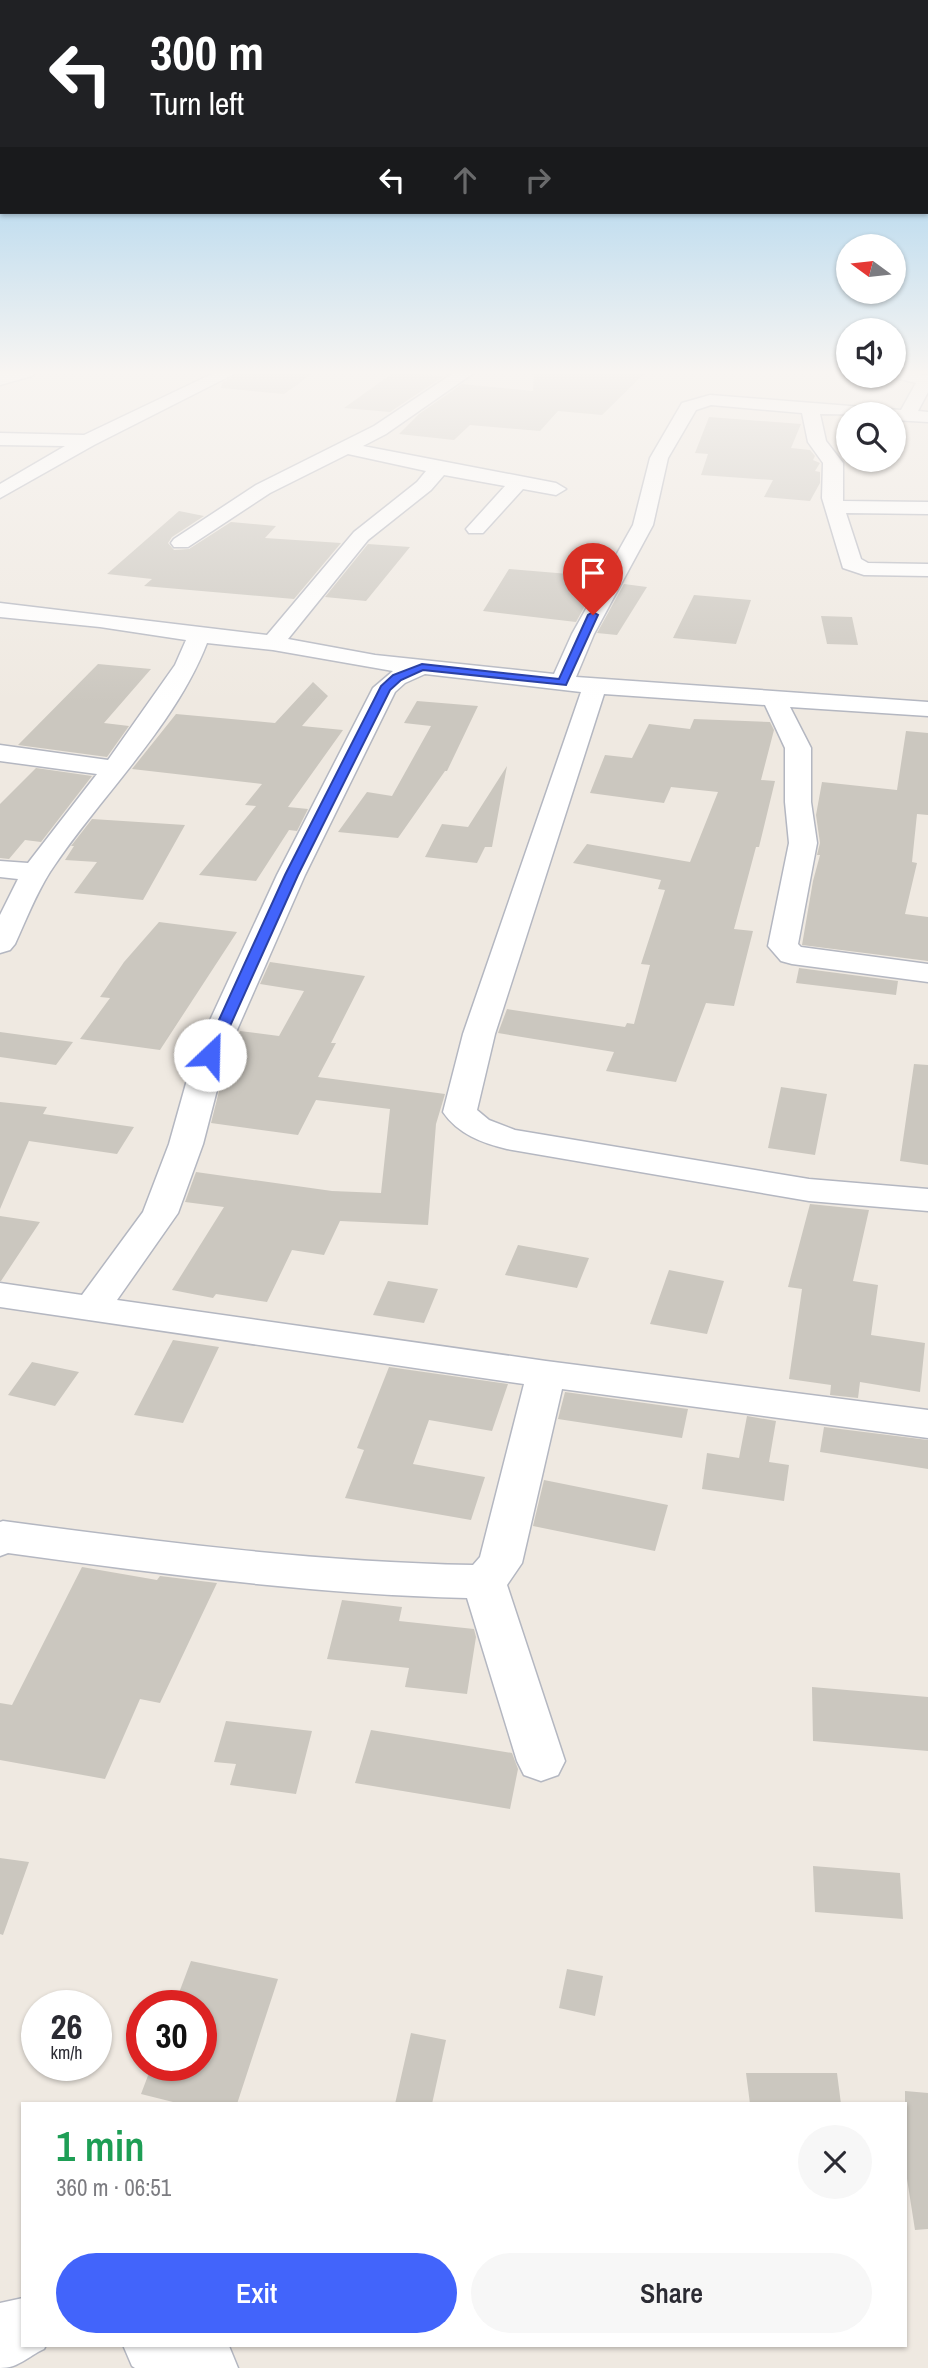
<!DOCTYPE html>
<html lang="en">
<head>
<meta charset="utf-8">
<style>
  :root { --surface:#fff; --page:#f7f7f7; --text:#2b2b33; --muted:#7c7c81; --accent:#4264fb }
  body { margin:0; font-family:"Archivo Narrow",sans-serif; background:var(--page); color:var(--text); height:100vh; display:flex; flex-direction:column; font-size:26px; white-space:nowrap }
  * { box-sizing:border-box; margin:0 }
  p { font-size:23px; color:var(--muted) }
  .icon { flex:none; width:38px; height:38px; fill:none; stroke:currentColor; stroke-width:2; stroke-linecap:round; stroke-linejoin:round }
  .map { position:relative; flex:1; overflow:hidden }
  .drawer { position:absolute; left:21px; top:2102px; width:886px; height:245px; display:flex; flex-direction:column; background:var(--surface); border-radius:0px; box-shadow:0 2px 5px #0004 }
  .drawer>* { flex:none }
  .hud { position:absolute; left:0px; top:0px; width:929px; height:214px; box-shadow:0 2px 5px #0004; background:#202124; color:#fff; overflow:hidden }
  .needle { width:46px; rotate:285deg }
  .controls { position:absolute; left:836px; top:234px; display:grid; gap:14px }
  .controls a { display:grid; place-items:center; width:70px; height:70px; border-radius:50%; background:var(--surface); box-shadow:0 2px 5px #0004; font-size:35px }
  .speed { position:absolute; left:21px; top:1990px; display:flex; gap:14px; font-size:35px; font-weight:700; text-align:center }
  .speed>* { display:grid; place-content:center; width:91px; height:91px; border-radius:50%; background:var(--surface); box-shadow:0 2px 5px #0004; line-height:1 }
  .speed small { font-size:18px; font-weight:400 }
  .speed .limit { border:10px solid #d22; background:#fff; color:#111 }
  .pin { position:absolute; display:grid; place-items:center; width:60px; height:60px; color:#fff; margin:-72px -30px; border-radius:50% 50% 50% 0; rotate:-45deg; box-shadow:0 0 7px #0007 }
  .pin .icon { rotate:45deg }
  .me { position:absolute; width:77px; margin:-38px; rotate:24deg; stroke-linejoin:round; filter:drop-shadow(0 0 5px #0008) }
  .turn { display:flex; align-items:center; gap:24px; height:147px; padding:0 35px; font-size:32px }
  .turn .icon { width:91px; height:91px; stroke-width:2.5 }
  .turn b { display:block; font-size:49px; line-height:60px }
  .lanes { display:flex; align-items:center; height:66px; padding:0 35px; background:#0003; justify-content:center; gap:35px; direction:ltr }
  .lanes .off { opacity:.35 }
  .round { display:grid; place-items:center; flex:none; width:74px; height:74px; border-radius:37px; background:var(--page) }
  .headline { display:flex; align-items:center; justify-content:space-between; height:119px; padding:0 35px }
  h1 { font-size:42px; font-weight:600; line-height:52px; color:#1e9e55 }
  .cta { display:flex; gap:14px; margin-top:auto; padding:14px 35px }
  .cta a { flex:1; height:80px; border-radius:42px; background:var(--accent); color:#fff; font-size:28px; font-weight:600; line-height:80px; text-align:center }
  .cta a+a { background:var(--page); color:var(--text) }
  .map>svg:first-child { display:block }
</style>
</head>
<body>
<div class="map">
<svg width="928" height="2368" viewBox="0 0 928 2368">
  <rect width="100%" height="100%" fill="#efe9e1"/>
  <path fill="#cbc7bf" d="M240,372H315L284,394L221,388L222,383Z
    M394,372L444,376L390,412L344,408Z
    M534,372H646L602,415L558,411L540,431L470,425L454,440L399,434L419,414L462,384L533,391Z
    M709,417L801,424L791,448L810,450L815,456L813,460L820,463L815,471L820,472V483L810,501L764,497L773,480L701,475L708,454L695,453Z
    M179,511L204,516L172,537L168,543L174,550L189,549L231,522L276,526L265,538L341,543L294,599L144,586L152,579L107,574Z
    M368,544L410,547L366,601L325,597Z
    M509,569L593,576L591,581L598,582L576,622L483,611Z
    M624,584L647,587L617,635L597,633Z
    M694,595L751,600L736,644L673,638Z
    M821,616L852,617L858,645L827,644Z
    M98,664L151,669L104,723L129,726L107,757L18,745Z
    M313,682L328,696L302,726L343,730L288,807L308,809L297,831L289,830L256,881L199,875L256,806L245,805L262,784L132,769L176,714L275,723Z
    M417,701L478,706L447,771H445L398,838L338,832L367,792L392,796L431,726L404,723Z
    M694,719L770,722L774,730L761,780L775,781L759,847H756L734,929L753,931L734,1006L706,1003L676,1082L606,1071L614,1052L498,1033L507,1009L625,1027L627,1023L634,1024L650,965L641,964L665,890L658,889L661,880L573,863L587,844L690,862L718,792L671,787L664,803L590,793L605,755L632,758L649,724L690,729Z
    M906,731L928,733V815L917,814L912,862L917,863L905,914L928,917V961L802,945L813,881L820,855H817L820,843L816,815L822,782L897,790Z
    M507,766L492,847H485L477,863L425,857L442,824L468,827Z
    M36,768L92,776L41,842L25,840L9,859L0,858V804Z
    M92,819L185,825L143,900L74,893L97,862L65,860L74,846H71Z
    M159,922L237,932L160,1050L80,1039L110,998L100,997L124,962Z
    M270,962L365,976L331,1043H336L318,1077L445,1094L436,1124L428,1225L340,1221L324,1255L292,1250L267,1302L216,1294L213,1298L172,1290L224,1207L185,1202L196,1172L332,1191L381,1193L390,1109L316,1100L298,1135L211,1123L228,1056L240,1031L279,1036L304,991L260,984Z
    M799,968L898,981L896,995L796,983Z
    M0,1032L73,1042L56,1065L0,1057Z
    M914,1064L928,1065V1165L900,1161Z
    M781,1087L827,1094L815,1155L768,1148Z
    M0,1102L47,1107L43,1114L134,1127L117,1154L29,1141L0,1209Z
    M810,1204L869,1210L853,1281L878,1285L871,1335L925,1343L920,1392L860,1382L858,1398L830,1395L831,1385L789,1379L802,1289L788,1287Z
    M0,1216L40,1222L1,1281H0Z
    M518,1245L589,1258L577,1288L505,1275Z
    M669,1270L724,1281L707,1334L650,1324Z
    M388,1281L438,1289L424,1323L373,1315Z
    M173,1340L219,1347L183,1423L134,1415Z
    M32,1362L79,1372L55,1406L8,1395Z
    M389,1367L508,1384L492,1431L429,1420L413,1464L485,1477L471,1520L345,1498L364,1450L357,1448Z
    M565,1392L688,1409L682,1438L558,1419Z
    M747,1416L776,1421L769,1462L789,1465L784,1501L702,1489L707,1453L739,1458Z
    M824,1427L928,1440V1469L820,1452Z
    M544,1480L668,1505L655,1551L533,1526Z
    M82,1567L157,1580L160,1576L217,1583L160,1703L140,1699L105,1779L0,1760V1703L12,1705Z
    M342,1600L402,1607L399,1621L474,1629L476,1637L467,1694L405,1687L409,1668L327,1659Z
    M812,1687L928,1697V1751L813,1741Z
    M226,1721L312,1731L296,1794L230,1785L236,1764L214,1762Z
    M371,1730L512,1753L518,1769L510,1809L355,1783Z
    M0,1858L29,1862L3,1935L0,1934Z
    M813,1866L900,1873L903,1919L815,1912Z
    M191,1961L278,1979L237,2104H181L141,2094L152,2065H201V2006H174Z
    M567,1969L603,1976L595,2016L559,2008Z
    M411,2033L446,2040L432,2104H395Z
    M746,2073H837L841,2104H750Z
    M905,2091L928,2093V2229L915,2230L905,2166Z"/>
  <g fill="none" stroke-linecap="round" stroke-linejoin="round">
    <defs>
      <path id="street" d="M9,372H35L32,376L0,385V374Z
        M216,372H238L94,445L0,498V484L65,446L0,445V433L84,435Z
        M455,372H475L386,434L363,446L556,483L566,489L556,495L523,489L483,533H469L466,529L505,486L444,475L431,490L368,540L288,639L375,655L554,674L572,634L633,525L650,458L682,403L710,395L901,410L916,383L888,376H894V372L928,375V392L918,411L928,412V422L894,420V415L820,414L826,441L843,463V501L928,502V514L846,513L861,559L868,563L928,564V576L864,575L843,568L822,498L823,463L808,442L802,413L711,405L696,410L668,458L653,525L594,634L576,677L928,702V716L790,707L811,748V802L817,843L798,944L801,947L928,964V982L792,964L781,961L768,946L789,843L785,802V748L765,705L604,694L495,1034L477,1110L489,1120L515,1130L809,1179L928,1189V1211L809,1201L507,1149C482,1143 458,1134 443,1112L463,1034L581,692L425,674L405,683L395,692L305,875L226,1055L203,1144L178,1213L117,1300L546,1361L928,1410V1438L562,1389L522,1563L507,1585L565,1761L558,1775L541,1781L524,1775L517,1761L467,1598C313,1594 161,1574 8,1553L0,1556V1522L3,1521C159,1542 315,1562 473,1565L480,1557L524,1384L0,1307V1283L82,1295L143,1212L169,1144L194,1055L277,875L373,688L393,671L273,650L207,643C174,728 100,796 50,872C36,894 26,920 15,944L10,950L0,953V915L18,879L0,877V861L28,863L97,774L0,761V745L108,760L175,665L186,640L100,627L0,617V603L267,635L354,532L417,482L426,471L348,454L270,493L188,547H174L171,543L174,539L256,485L374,426Z
        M23,2298V2345H46L44,2349C27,2357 19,2368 0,2368V2303Z
        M123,2345H225L229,2346L238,2368H135L132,2366Z"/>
    </defs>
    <use href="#street" stroke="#b4b7c1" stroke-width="3"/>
    <use href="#street" fill="#fff" fill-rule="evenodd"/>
  </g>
  <linearGradient id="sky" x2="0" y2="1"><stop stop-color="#7abfeb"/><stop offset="0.53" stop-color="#f8f5f2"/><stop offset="1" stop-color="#f8f5f2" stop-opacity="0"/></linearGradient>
  <rect width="928" height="703" fill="url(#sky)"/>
  <path fill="#4264fb" stroke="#2b41a3" stroke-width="2" d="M593,612L598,615L566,685L423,670L401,680L390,690L298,875L217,1055L215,1058H205L203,1055L285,875L381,686L393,675L422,664L559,679L588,615Z"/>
</svg>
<div class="controls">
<a><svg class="needle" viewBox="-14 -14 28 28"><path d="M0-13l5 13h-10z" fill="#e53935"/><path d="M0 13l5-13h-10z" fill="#7c7c81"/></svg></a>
<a><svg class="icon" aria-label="sound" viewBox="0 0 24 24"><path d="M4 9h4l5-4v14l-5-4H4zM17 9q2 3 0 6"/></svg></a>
<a><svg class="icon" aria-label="search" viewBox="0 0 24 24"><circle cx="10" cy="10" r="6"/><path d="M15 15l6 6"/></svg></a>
</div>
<div class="speed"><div>26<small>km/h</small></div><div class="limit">30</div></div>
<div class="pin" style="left:593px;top:615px;background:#d93025"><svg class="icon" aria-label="arrive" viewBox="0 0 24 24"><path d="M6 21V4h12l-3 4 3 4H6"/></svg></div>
<svg class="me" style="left:210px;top:1055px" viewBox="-20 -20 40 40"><circle r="19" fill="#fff"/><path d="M0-13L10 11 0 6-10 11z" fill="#4264fb"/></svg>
<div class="hud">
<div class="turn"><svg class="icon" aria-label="left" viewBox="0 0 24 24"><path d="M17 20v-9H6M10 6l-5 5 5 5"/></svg><div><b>300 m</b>Turn left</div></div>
<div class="lanes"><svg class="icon" aria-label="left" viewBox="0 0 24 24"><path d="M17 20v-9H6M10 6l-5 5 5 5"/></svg><svg class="icon off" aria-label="ahead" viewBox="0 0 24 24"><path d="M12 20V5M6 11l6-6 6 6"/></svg><svg class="icon off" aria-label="right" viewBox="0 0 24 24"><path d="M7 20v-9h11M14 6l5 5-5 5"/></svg></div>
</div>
<section class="drawer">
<div class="headline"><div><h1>1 min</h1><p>360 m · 06:51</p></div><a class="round"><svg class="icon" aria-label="close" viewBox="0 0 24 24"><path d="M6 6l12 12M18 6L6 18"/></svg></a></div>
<div class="cta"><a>Exit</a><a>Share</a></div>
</section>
</div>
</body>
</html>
